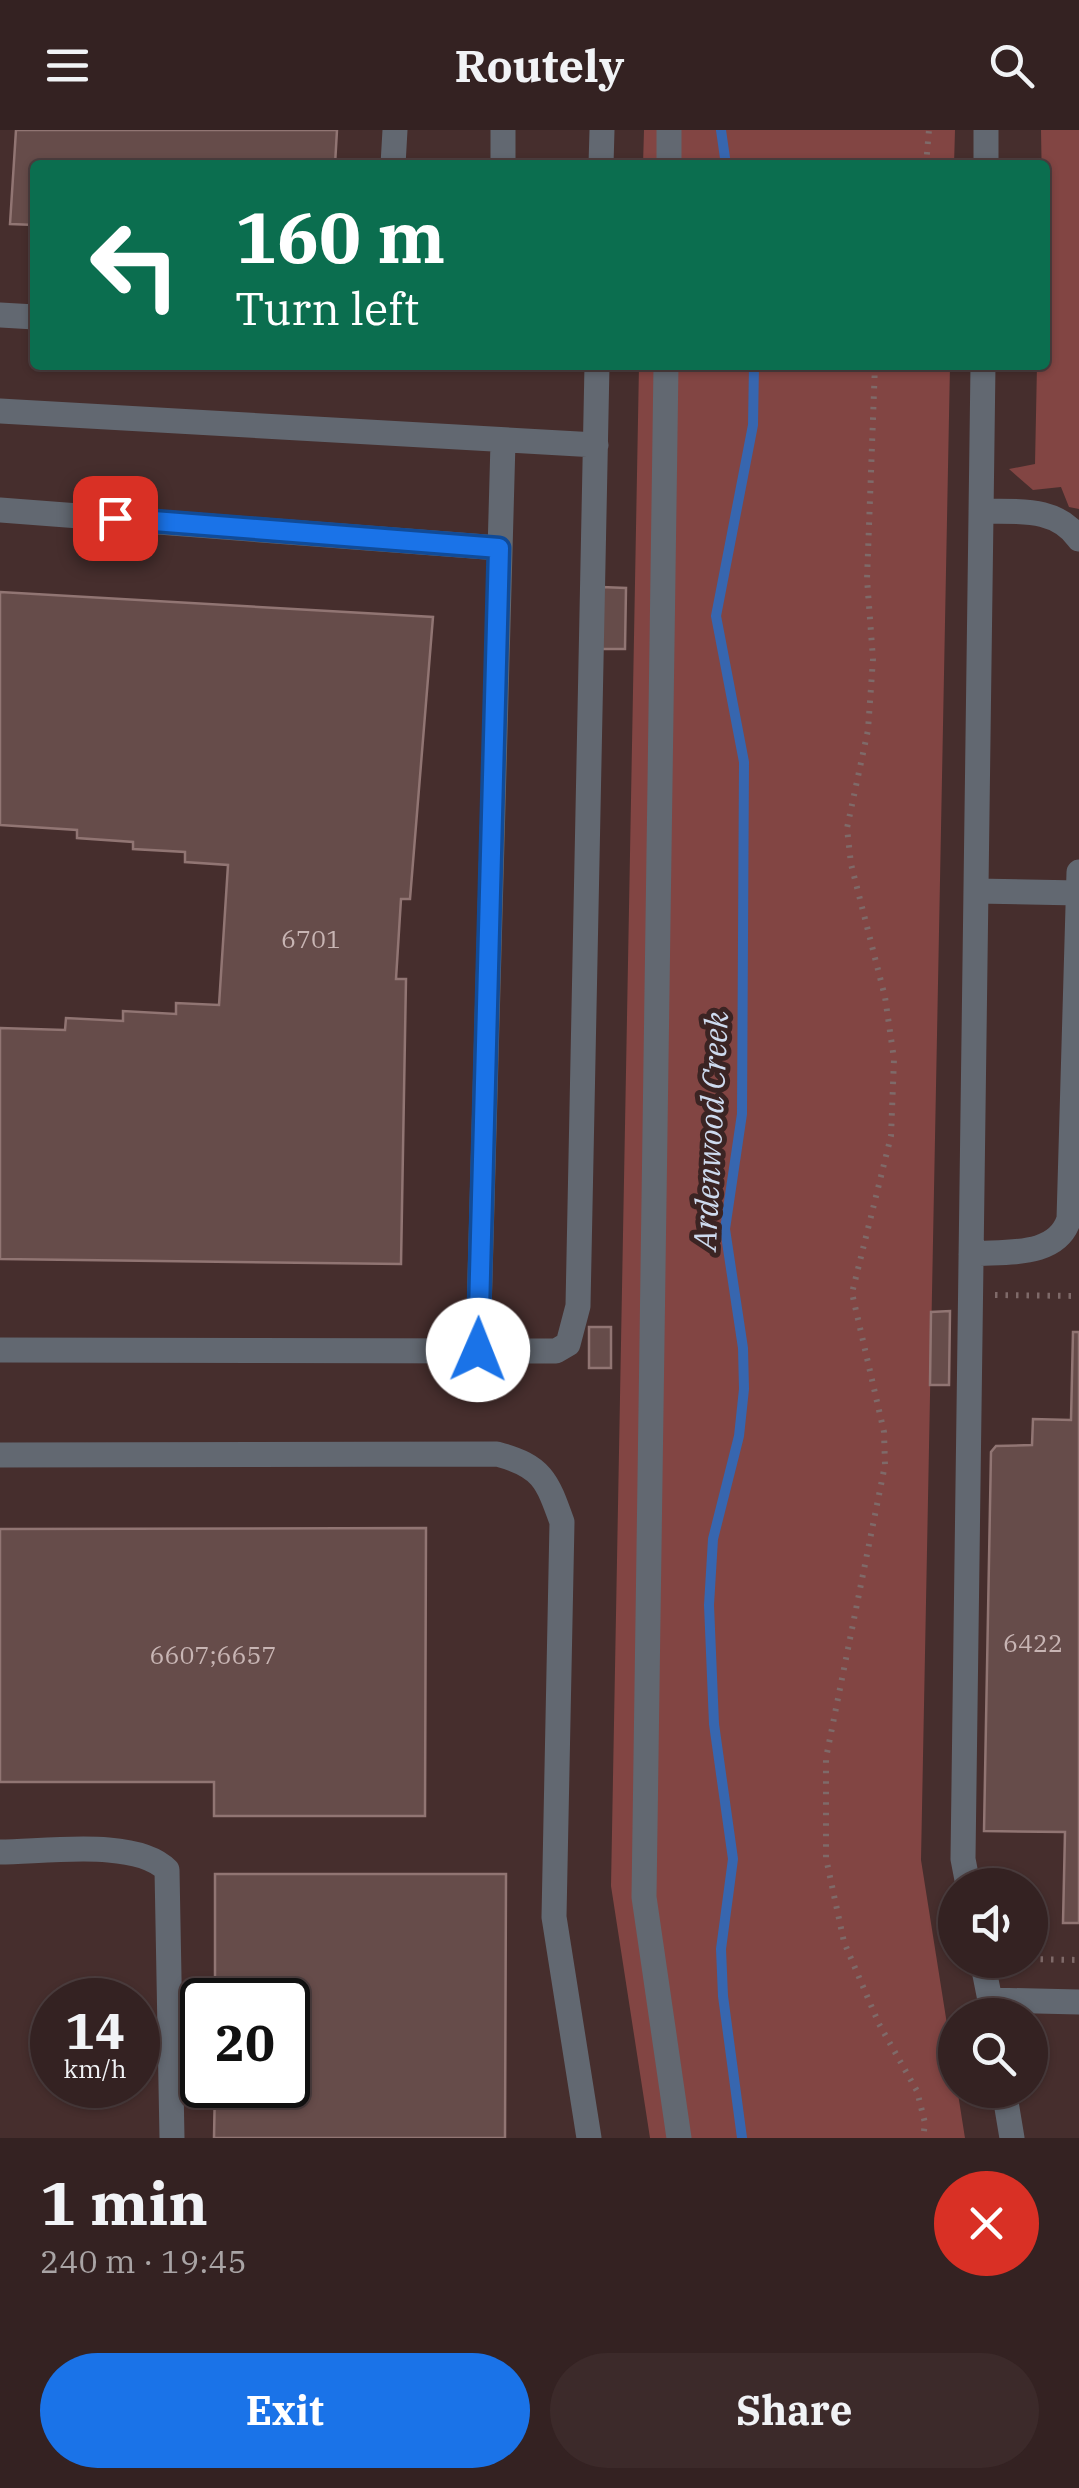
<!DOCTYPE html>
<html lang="en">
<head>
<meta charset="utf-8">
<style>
  :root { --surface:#342222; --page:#3c2a2a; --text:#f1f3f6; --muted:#a9a4a5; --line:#4e3f40; --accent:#1a73e8 }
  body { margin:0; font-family:"IBM Plex Serif",serif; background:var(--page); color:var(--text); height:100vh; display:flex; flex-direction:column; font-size:38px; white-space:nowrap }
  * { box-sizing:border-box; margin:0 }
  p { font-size:32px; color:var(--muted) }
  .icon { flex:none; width:55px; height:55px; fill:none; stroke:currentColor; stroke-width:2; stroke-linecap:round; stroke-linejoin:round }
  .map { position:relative; height:2008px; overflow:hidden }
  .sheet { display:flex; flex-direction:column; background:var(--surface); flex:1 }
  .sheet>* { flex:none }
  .top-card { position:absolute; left:30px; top:30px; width:1020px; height:210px; border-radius:10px; box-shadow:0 2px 8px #0004,0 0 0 2px var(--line); background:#0b6e4f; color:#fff; overflow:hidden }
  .controls { position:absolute; left:938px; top:1738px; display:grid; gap:20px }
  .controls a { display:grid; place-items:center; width:110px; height:110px; border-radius:50%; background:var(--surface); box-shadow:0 2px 8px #0004,0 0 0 2px var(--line); font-size:50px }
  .speed { position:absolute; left:30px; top:1848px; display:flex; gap:20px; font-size:50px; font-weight:700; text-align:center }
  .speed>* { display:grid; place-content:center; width:130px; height:130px; border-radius:50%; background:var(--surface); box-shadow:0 2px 8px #0004,0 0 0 2px var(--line); line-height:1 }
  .speed small { font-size:25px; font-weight:400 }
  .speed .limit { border:5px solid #111; border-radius:15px; background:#fff; color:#111 }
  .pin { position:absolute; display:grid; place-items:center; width:85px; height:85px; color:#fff; margin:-42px; border-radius:20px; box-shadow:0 5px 15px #0006 }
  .me { position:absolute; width:110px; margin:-55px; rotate:1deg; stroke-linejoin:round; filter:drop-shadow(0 0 8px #0008) }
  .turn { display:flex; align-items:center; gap:35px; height:210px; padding:0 40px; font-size:45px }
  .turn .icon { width:130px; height:130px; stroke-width:2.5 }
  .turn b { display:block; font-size:70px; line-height:85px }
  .round { display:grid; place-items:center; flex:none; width:105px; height:105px; border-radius:52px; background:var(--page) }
  .headline { display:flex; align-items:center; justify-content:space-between; height:170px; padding:0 40px }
  h1 { font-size:60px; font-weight:700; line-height:75px }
  .cta { display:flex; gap:20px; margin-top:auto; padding:20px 40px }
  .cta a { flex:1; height:115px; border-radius:60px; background:var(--accent); color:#fff; font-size:40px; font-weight:700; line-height:115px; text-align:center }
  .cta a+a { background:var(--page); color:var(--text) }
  header { display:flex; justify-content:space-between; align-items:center; height:130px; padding:0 40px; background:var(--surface); font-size:45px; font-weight:700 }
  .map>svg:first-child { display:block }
</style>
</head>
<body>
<header><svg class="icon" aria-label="menu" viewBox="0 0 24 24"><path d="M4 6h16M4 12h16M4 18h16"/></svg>Routely<svg class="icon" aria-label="search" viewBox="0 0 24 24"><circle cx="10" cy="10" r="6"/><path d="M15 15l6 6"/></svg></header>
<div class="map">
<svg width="1079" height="2008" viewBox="0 0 1079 2008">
  <rect width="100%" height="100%" fill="#462e2d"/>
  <path fill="#824543" d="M644,0H955L954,35H643Z
    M1041,0H1079V379L1069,377L1061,357L1033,360L1009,339L1035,334L1037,235H1045Z
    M639,235H950L921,1730L965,2008H650L611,1756Z"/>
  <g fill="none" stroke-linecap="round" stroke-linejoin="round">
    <path stroke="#3766af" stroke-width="10" d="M721,0L726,35
      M742,2008L723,1866L721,1819L733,1729L714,1594L709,1475L713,1409L739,1306L744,1259L743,1218L725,1099L742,984L744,632L716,486L753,295L754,235"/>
  </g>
  <path fill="#664c4a" stroke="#917573" stroke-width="2.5" d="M16,0H337L335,35H35V95L10,94Z
    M601,457L626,458L625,519H600Z
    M0,462L433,487L410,769H401L396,849H406L401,1134L0,1129V898L65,900L66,888L123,891V881L176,884V873L219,875L228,735L185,732V722L133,719V712L77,708V700L0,695Z
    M950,1181L949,1255H930L931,1182Z
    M589,1197H611V1238H589Z
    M1073,1202H1079V1793H1063L1065,1702L984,1701L991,1322L996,1316L1032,1315L1033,1289L1071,1290Z
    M426,1398L425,1686H214V1652H0V1399Z
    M215,1744H506L505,2008H214L215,1955H288V1870H215Z"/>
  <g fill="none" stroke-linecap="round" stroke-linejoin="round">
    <path stroke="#7f6a69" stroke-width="6" stroke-dasharray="2.5 8" stroke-linecap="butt" d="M926,35L929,0
      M875,235L867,449L873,529L868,600L847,698L851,734L885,867L894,929L891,1006L852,1163L884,1302L885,1335L826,1628V1728L844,1812L879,1894L917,1961L925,1993L923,2008
      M995,1165L1079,1166
      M1030,1829L1079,1830"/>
    <path stroke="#626871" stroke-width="25" d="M393,35L395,0
      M503,35V0
      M601,35L602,0
      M669,35V0
      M986,35V0
      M0,185L35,187
      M666,235L644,1767L679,2008
      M0,281L596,315
      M0,380L499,418
      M981,381C1017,382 1056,376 1079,409
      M976,761L1079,763
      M971,1124C1006,1121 1057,1128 1069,1089L1079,742
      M0,1220L556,1221L568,1214L578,1176L597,235
      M478,1220L503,312
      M0,1325L497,1324C542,1336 547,1350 562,1392L554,1787L589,2008
      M0,1722C44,1722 136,1708 167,1740L172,2008
      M968,1755L963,1729L983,235
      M982,1830L990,1870L1079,1872
      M1004,1960L1012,2008"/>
  </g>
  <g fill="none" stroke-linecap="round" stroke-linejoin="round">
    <defs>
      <path id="route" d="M115,388L499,418L478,1220"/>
    </defs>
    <use href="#route" stroke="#114b97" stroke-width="25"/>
    <use href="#route" stroke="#1a73e8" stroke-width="18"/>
  </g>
  <g text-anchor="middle" stroke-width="10" stroke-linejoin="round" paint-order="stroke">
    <g font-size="25" fill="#c8b5b4">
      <text x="311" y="818">6701</text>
      <text x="1033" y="1522">6422</text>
      <text x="213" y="1534">6607;6657</text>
    </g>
    <g font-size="32" font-style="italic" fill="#cddaee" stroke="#3b2423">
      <text transform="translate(711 1001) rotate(-87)" y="11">Ardenwood Creek</text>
    </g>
  </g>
</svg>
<div class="controls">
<a><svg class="icon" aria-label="sound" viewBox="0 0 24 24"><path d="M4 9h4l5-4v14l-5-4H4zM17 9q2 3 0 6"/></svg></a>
<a><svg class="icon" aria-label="search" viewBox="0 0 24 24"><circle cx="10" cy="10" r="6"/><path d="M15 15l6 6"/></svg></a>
</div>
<div class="speed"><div>14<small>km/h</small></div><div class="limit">20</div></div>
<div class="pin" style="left:115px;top:388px;background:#d93025"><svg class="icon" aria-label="arrive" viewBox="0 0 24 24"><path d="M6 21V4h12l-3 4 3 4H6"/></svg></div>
<svg class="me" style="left:478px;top:1220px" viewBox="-20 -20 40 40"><circle r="19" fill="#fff"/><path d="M0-13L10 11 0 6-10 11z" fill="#1a73e8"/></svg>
<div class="top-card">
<div class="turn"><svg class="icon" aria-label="left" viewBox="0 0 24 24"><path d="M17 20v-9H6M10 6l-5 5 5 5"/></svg><div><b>160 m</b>Turn left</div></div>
</div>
</div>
<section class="sheet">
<div class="headline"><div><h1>1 min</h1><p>240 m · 19:45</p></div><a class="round" style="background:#d93025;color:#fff"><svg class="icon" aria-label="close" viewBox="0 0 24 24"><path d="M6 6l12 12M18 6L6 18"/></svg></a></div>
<div class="cta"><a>Exit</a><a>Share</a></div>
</section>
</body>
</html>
